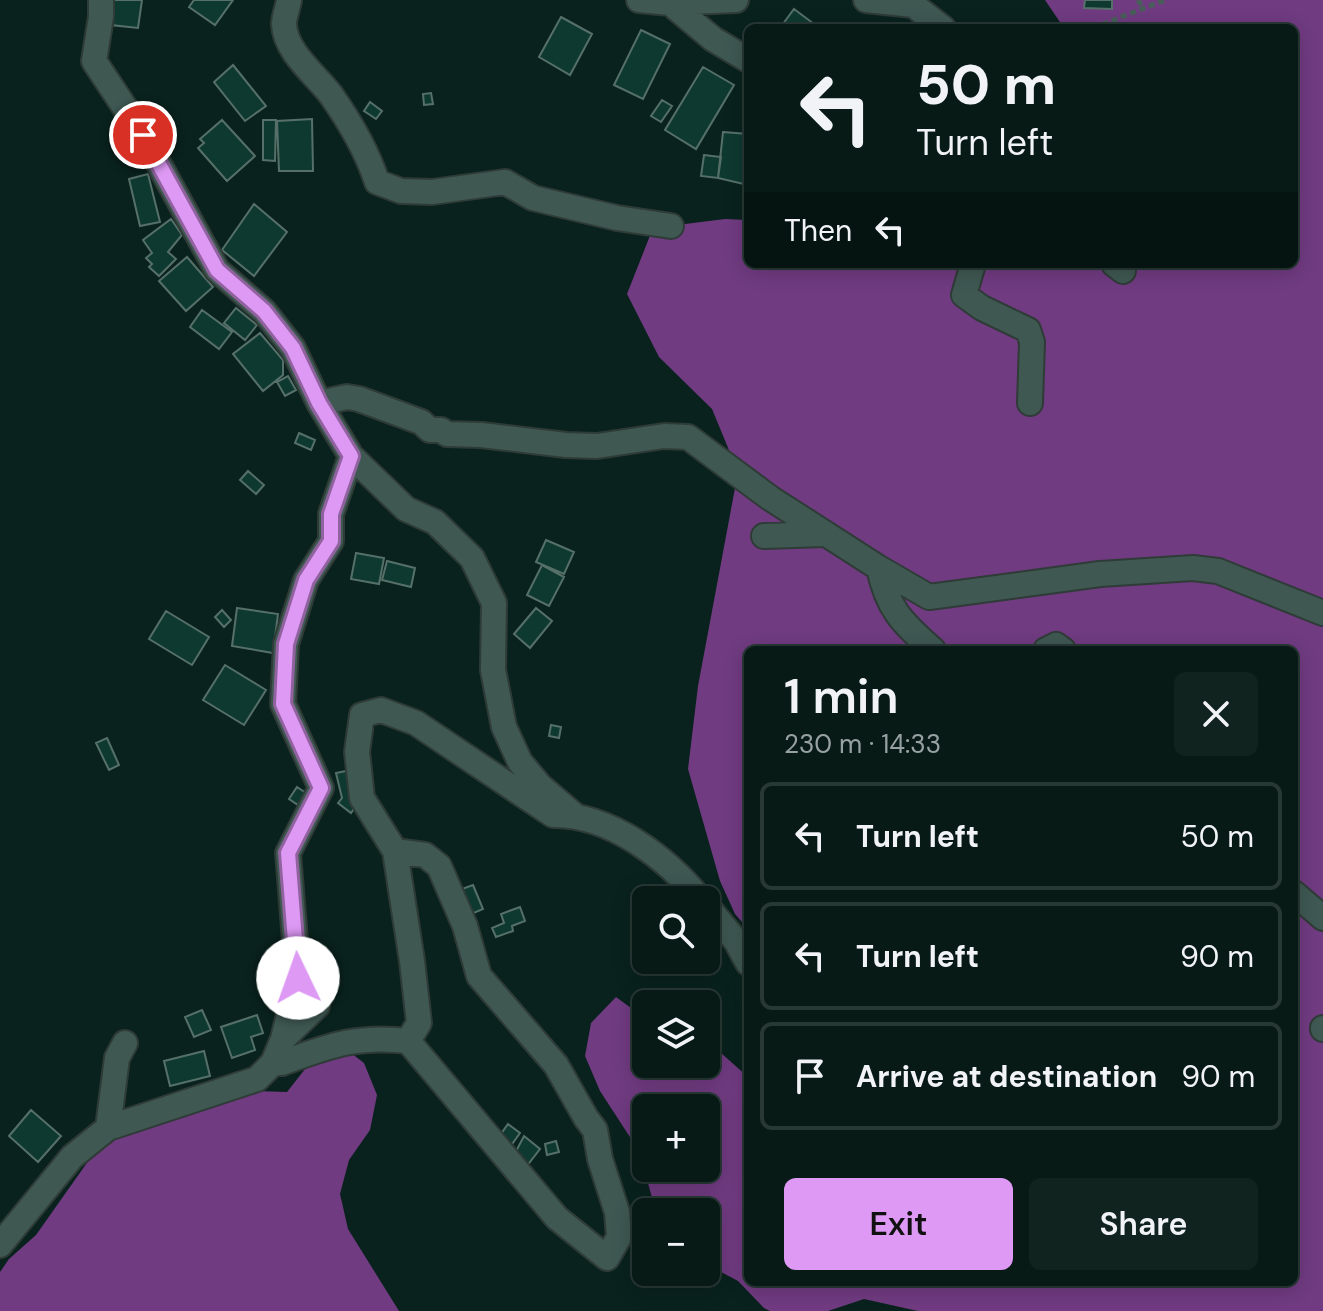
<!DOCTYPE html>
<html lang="en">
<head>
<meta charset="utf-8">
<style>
  :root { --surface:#071a16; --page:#10231f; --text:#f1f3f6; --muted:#98a1a1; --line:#283835; --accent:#dd99f4 }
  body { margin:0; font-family:"DM Sans",sans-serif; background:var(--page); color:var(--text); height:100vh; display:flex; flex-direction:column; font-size:30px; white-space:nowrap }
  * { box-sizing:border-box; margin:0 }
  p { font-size:26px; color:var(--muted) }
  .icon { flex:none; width:44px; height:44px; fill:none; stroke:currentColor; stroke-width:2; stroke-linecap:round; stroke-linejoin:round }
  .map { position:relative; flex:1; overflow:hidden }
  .sheet { position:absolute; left:744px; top:646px; width:554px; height:640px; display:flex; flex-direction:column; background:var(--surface); border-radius:12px; box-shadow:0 4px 20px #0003,0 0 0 2px var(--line) }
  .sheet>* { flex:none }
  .top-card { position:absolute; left:744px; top:24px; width:554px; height:244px; border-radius:12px; box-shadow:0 4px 20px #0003,0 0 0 2px var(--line); background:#071a16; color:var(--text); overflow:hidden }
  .tools { position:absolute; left:632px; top:886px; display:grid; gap:16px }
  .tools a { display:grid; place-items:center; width:88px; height:88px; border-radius:12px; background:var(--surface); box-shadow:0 4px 20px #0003,0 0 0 2px var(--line); font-size:40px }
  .pin { position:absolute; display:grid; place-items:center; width:68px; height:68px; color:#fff; margin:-34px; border:4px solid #fff; border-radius:50%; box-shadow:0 2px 8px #0007 }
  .me { position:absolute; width:88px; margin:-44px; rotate:357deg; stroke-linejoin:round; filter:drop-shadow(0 0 6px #0008) }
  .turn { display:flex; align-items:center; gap:28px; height:168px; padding:0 40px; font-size:36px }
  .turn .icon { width:104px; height:104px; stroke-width:2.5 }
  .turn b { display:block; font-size:56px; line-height:68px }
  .then { display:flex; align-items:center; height:76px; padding:0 40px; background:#0003; gap:16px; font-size:30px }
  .round { display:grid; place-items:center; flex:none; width:84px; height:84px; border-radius:12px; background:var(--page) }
  .overview { display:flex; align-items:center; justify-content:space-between; height:136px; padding:0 40px }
  h1 { font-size:48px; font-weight:600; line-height:60px }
  .cta { display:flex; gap:16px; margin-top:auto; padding:16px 40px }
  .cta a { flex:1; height:92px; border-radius:12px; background:var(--accent); color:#111; font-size:32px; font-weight:600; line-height:92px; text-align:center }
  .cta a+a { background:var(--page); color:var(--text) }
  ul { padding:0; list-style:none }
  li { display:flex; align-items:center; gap:24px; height:108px; margin:0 16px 12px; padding:0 24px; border:4px solid var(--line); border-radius:12px }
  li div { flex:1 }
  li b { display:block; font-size:30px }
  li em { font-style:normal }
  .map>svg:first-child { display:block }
</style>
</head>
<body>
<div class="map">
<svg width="1323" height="1311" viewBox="0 0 1323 1311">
  <rect width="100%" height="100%" fill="#09221d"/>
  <path fill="#703b81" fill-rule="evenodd" d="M1045,0H1323V1311H918L864,1299L828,1311H770L764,1308L738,1281L706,1264V1212H656L639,1151L600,1091L585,1056L591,1023L616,997L646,1019V1064H706V1043L712,1045L748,1077V1282H1294V650H748V929L735,914L720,881L688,769L698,686L738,472L712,409L659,357L627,294L653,228L725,219L748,220V264H1294V28H1064ZM646,1108H706V1168H646Z
    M338,1043L364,1063L377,1095L370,1130L349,1160L340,1194L348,1229L399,1311H0V1272L9,1259L36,1235L96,1150L125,1130L254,1091L287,1092L309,1064Z"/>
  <path fill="#0e3930" stroke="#567069" stroke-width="2" d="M113,0H142L138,28L111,25Z
    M194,0H233L215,25L189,7Z
    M1085,0H1112V9L1084,8Z
    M794,9L818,27V28H780Z
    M561,17L592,34L570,75L539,57Z
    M641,30L670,44L643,99L614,85Z
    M233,65L266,106L245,121L214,82Z
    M703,67L734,85L696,149L665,130Z
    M431,93L433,104L424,105L423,94Z
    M662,100L672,106L661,122L651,116Z
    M370,102L382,111L376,119L364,111Z
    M312,119L313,171H279L277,121Z
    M222,120L255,156L227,181L198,148L204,143L200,139Z
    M263,120H276L275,161L263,160Z
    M723,132L748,134V185L718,178Z
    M704,155L721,157L718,178L701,176Z
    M148,174L160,222L140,226L129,179Z
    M254,204L287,232L254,276L222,250Z
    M171,219L182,235L168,252L176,259L159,276L149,267L152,264L146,258L152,253L143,240Z
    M187,257L213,287L186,311L159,281Z
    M236,308L257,325L245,340L224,323Z
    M202,310L232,332L219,349L190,327Z
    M260,333L283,360V375L263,391L233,354Z
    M288,376L296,390L285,396L277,382Z
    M299,433L315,440L311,450L295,443Z
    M248,471L264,485L256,494L240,480Z
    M546,540L574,552L564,574L536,562Z
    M356,553L384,558L379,584L351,579Z
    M387,561L415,568L411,587L382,580Z
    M542,565L564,577L549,606L527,595Z
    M237,608L278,614L273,653L232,646Z
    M536,608L552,621L530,648L514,634Z
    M222,610L231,620L224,627L215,617Z
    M166,611L209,637L192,665L149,639Z
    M225,665L266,690L244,725L203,700Z
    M551,725L561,727L559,738L549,736Z
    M107,738L119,765L109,770L96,743Z
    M351,770L358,803L351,813L338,803L342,798L336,773Z
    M297,787L306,793L298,805L289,799Z
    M473,885L483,909L469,915L459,890Z
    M520,907L525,921L512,926L513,931L496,937L492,928L504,923L501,914Z
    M202,1010L211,1030L194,1037L185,1017Z
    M257,1015L263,1033L251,1037L255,1050L232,1058L221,1027Z
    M204,1051L210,1076L170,1086L164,1061Z
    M31,1110L61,1136L38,1162L9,1136Z
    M508,1124L520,1133L510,1147L498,1138Z
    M524,1136L540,1149L526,1167L513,1157Z
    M556,1141L559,1152L547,1155L545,1144Z"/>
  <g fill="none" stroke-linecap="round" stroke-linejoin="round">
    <defs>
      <path id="street" d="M101,0V17L94,61L143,135L217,270L264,311L293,348L319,403L351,456L406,509L435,522L472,558L494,603L493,670L504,727L520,762L540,786L574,815
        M289,0C288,7 284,17 284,24C285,52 316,75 331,95C350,122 367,151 377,182L401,191L432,192L505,182L533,198L617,218L671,226
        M639,0L670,3L736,0
        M866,0L913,5L943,28
        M670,3L713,39L748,60
        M973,264L964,295L982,308L1028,330L1032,342L1030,403
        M1114,264L1123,271
        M319,403L347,397L359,399L421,422L430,430H441L447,434L481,435L566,445L597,446L664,436L688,437L770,498L879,568L929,597L1100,574L1193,568L1218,571L1323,613
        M764,536L825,534
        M879,568C888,610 902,622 933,650
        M1046,650L1056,645L1063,650
        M1294,893L1323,918
        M706,905L736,941L748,963
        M1323,1028V1029
        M283,1039L298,978L288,853L321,788L283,704L286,644L306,580L331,541V514L351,456
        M408,1041L419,1023L412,961L395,851L362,798L357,752L362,715L381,710L416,723L553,815C610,814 667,858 701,900
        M273,1063H282C329,1046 356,1035 408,1041L557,1218L607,1258L619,1237L617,1212L600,1159L595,1130L586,1118L556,1065L479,976L465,926L439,866L425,855L395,851
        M108,1128L257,1079L273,1063L283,1039L317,1006
        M0,1245L72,1157L108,1128L117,1058L125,1043"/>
    </defs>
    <use href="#street" stroke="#2f3b37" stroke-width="28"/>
    <path stroke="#485e59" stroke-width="5" stroke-dasharray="6 4" stroke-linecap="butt" d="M1138,0L1143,8
      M1093,28L1165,0"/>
    <use href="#street" stroke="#3f5852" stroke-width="24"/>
  </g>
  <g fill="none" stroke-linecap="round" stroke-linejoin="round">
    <defs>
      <path id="route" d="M143,135L217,270L264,311L293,348L319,403L351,456L331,514V541L306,580L286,644L283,704L321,788L288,853L298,978"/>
    </defs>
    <use href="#route" stroke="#90639f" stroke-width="20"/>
    <use href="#route" stroke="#dd99f4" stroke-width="14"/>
  </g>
</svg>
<div class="tools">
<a><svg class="icon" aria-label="search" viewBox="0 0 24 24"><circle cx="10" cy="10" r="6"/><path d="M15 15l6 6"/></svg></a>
<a><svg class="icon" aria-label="layers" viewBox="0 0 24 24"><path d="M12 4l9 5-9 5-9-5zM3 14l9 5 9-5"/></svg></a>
<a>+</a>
<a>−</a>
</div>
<div class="pin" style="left:143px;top:135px;background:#d93025"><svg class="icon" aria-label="arrive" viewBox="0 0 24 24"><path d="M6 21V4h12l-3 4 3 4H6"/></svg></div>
<svg class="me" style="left:298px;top:978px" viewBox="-20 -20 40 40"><circle r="19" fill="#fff"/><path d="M0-13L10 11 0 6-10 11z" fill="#dd99f4"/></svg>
<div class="top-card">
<div class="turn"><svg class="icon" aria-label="left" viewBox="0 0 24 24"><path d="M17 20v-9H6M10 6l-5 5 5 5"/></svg><div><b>50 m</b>Turn left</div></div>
<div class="then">Then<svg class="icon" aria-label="left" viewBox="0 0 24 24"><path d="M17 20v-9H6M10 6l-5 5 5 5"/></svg></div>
</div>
<section class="sheet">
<div class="overview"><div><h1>1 min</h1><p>230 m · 14:33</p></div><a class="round"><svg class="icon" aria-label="close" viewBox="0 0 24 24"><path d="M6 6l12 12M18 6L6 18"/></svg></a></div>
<ul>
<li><svg class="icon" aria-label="left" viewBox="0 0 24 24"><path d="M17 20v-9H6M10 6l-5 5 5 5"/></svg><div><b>Turn left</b></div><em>50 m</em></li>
<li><svg class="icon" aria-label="left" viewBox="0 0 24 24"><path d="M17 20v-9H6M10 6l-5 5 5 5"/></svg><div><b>Turn left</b></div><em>90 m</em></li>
<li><svg class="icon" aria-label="arrive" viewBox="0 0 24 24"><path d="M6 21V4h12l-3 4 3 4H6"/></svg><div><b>Arrive at destination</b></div><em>90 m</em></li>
</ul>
<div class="cta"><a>Exit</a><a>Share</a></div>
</section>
</div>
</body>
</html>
